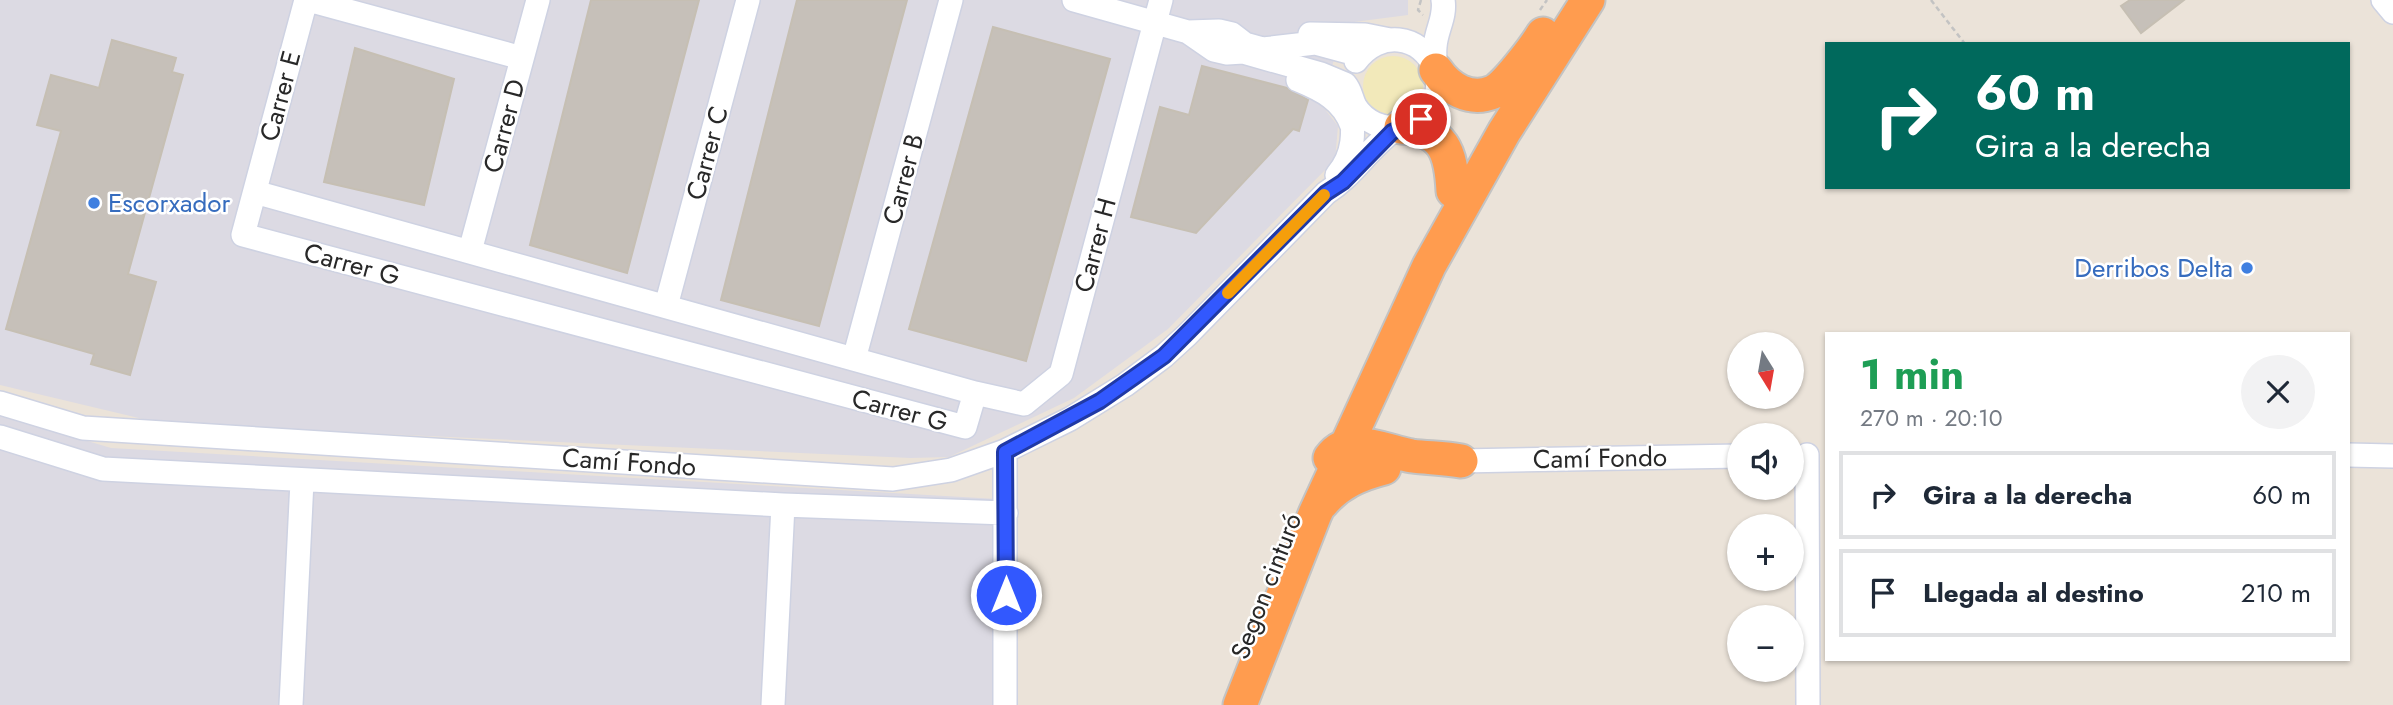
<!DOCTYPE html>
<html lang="es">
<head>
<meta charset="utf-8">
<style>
  :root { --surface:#fff; --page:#f2f2f3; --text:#1f2937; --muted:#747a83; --line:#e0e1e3 }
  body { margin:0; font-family:Jost,sans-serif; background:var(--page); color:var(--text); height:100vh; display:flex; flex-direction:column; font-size:26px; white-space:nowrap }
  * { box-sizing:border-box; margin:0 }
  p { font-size:23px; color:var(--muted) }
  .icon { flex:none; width:38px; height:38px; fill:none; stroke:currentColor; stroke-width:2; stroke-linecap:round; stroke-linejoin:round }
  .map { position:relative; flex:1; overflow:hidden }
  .side { position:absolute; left:1825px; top:332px; width:525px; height:329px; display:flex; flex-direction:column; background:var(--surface); border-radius:0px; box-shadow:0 2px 5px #0004 }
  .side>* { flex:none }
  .guide { position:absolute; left:1825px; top:42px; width:525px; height:147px; border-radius:0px; box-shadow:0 2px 5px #0004; background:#00695c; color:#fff; overflow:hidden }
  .needle { width:46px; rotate:169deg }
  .controls { position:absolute; left:1727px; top:332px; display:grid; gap:14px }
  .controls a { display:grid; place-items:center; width:77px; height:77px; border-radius:50%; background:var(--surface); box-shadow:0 2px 5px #0004; font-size:35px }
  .pin { position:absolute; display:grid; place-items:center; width:60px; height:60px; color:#fff; margin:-30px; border:4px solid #fff; border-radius:50%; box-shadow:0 2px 7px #0007 }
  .me { position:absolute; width:77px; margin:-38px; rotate:0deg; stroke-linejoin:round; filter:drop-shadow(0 0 5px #0008) }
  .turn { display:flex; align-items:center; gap:24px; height:147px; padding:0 35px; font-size:32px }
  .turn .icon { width:91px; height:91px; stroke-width:2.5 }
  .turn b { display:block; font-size:49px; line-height:60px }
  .round { display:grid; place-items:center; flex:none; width:74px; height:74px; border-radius:37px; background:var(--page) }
  .summary { display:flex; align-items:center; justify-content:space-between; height:119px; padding:0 35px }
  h1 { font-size:42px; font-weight:700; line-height:52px; color:#1e9e55 }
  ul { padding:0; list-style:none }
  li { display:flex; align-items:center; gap:21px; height:88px; margin:0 14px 10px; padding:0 21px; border:4px solid var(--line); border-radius:0px }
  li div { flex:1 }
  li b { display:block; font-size:26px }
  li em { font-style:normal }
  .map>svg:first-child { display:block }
</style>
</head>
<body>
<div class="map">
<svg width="2393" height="705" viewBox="0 0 2393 705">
  <rect width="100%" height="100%" fill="#ebe3d9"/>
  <path fill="#dcdae3" d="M0,0H1408V15L1346,23L1320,103L1338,126L1335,160L1168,329L1074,398L949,457L911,458L164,424L0,385Z
    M0,415L111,448L1015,500L1016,705H0Z"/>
  <path fill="#f2e9ba" d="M1363 86a30 30 0 1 1 60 0a30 30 0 1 1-60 0Z"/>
  <path fill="#c6c0b9" stroke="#c6bfb3" stroke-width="2" d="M591,0H699L627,273L530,245Z
    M797,0H907L819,326L721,300Z
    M2130,0H2184L2141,33L2121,6Z
    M993,27L1110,59L1026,361L909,329Z
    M112,40L176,58L172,72L183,75L128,274L156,282L130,375L91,364L94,354L6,329L61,131L37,125L51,75L99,88Z
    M355,48L454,79L424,205L324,182Z
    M1202,66L1287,88L1308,100L1299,131L1293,129L1196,233L1131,217L1160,107L1189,115Z"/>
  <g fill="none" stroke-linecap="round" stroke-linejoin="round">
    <defs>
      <path id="minor" d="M308,0L522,58
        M1074,0L1188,32L1219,31L1232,34L1245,44L1263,49L1315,43L1352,53L1365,50
        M2383,0L2393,12
        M1188,32L1214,50L1227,53L1243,52L1321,74L1345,84C1351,91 1351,98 1355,106C1365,122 1383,130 1401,127
        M1310,34L1365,35L1390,40
        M1356,61C1379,30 1420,33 1436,70
        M1298,80C1322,90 1343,100 1352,126
        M1337,175C1357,152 1353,127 1351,98
        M255,192L975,393L965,427L243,235L306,0
        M470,251L538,0
        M666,306L748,0
        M854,359L951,0
        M975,393L1024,404L1061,374L1161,0
        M0,403L83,428L893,479L951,470L1005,451L1070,419L1125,385L1164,356L1187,335L1326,193C1353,176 1368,149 1393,131C1410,119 1425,126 1435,100C1442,82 1433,66 1435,47C1436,30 1446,17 1443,0
        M0,437L103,469L783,505L1006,513
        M1005,451V705
        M1807,455L1808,705
        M2348,455L2393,456
        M1461,461L1740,456
        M291,705L302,481
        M773,705L783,505"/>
      <path id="highway" d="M1436,70C1448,88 1470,102 1493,92C1505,87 1535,47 1543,34
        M1401,127C1444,129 1451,152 1453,191
        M1330,458C1349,431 1386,452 1412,456C1428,458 1444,458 1461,461
        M1322,503C1339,483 1360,474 1384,468
        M1240,705L1315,514L1429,266L1504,132L1588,0"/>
    </defs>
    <use href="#minor" stroke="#ced2e2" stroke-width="26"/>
    <use href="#highway" stroke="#c3c3c3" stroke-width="37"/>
    <path stroke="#c3c3c3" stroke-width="2.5" stroke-dasharray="5 3.5" stroke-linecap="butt" d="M1421,0L1418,10L1423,15
      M1931,0L1965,44
      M1540,10L1547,0"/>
    <use href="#minor" stroke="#fff" stroke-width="23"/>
    <use href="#highway" stroke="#ff9c4f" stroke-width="33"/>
  </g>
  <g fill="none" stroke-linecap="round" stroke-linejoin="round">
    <defs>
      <path id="route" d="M1006,595L1005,452L1100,401L1164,356L1326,193L1343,182L1392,132L1421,119"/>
    </defs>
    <use href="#route" stroke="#2039a5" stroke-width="18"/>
    <use href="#route" stroke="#3258fe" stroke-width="12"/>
    <path stroke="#f59e0b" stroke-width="12" d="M1228,293L1324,195"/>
  </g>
  <g fill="#3f7fe0" stroke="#fff" stroke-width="2.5">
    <circle cx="94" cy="203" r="7"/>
    <circle cx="2247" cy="268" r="7"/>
  </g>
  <g text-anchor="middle" stroke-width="5" stroke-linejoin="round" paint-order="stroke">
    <g font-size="26" fill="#282828" stroke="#fff">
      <text transform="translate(280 96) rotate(-75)" y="9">Carrer E</text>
      <text transform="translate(504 126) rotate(-75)" y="9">Carrer D</text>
      <text transform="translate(707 153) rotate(-75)" y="9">Carrer C</text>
      <text transform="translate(903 179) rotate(-75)" y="9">Carrer B</text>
      <text transform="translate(1095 245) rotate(-75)" y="9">Carrer H</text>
      <text transform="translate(352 264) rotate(15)" y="9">Carrer G</text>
      <text transform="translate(900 410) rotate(15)" y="9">Carrer G</text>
      <text transform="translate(1600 458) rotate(-1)" y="9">Camí Fondo</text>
      <text transform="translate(629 462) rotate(4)" y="9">Camí Fondo</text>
      <text transform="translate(1266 586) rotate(-69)" y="9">Segon cinturó</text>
    </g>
    <g font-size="26" fill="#366cbe" stroke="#fff" text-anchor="start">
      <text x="108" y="212">Escorxador</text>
      <text x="2233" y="277" text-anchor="end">Derribos Delta</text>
    </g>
  </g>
</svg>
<div class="controls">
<a><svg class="needle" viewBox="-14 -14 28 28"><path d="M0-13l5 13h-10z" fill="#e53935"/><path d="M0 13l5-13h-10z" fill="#747a83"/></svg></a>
<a><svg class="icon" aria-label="sound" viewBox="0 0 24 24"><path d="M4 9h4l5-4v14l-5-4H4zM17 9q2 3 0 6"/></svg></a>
<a>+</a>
<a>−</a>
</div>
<div class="pin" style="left:1421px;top:119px;background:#d93025"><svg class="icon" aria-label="arrive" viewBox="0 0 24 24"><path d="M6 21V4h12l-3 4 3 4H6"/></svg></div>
<svg class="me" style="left:1006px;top:595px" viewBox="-20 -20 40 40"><circle r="17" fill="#3258fe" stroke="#fff" stroke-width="3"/><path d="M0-11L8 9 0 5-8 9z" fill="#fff"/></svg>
<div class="guide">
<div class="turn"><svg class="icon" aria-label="right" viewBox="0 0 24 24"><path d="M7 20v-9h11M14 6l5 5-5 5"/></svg><div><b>60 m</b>Gira a la derecha</div></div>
</div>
<section class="side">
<div class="summary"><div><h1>1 min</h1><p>270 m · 20:10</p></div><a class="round"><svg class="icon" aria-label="close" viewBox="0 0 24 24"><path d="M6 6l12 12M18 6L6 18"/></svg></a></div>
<ul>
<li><svg class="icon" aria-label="right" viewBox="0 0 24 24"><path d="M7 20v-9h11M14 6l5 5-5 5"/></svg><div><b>Gira a la derecha</b></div><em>60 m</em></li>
<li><svg class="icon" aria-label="arrive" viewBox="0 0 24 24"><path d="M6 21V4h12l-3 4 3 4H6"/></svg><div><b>Llegada al destino</b></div><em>210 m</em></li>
</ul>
</section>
</div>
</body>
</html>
